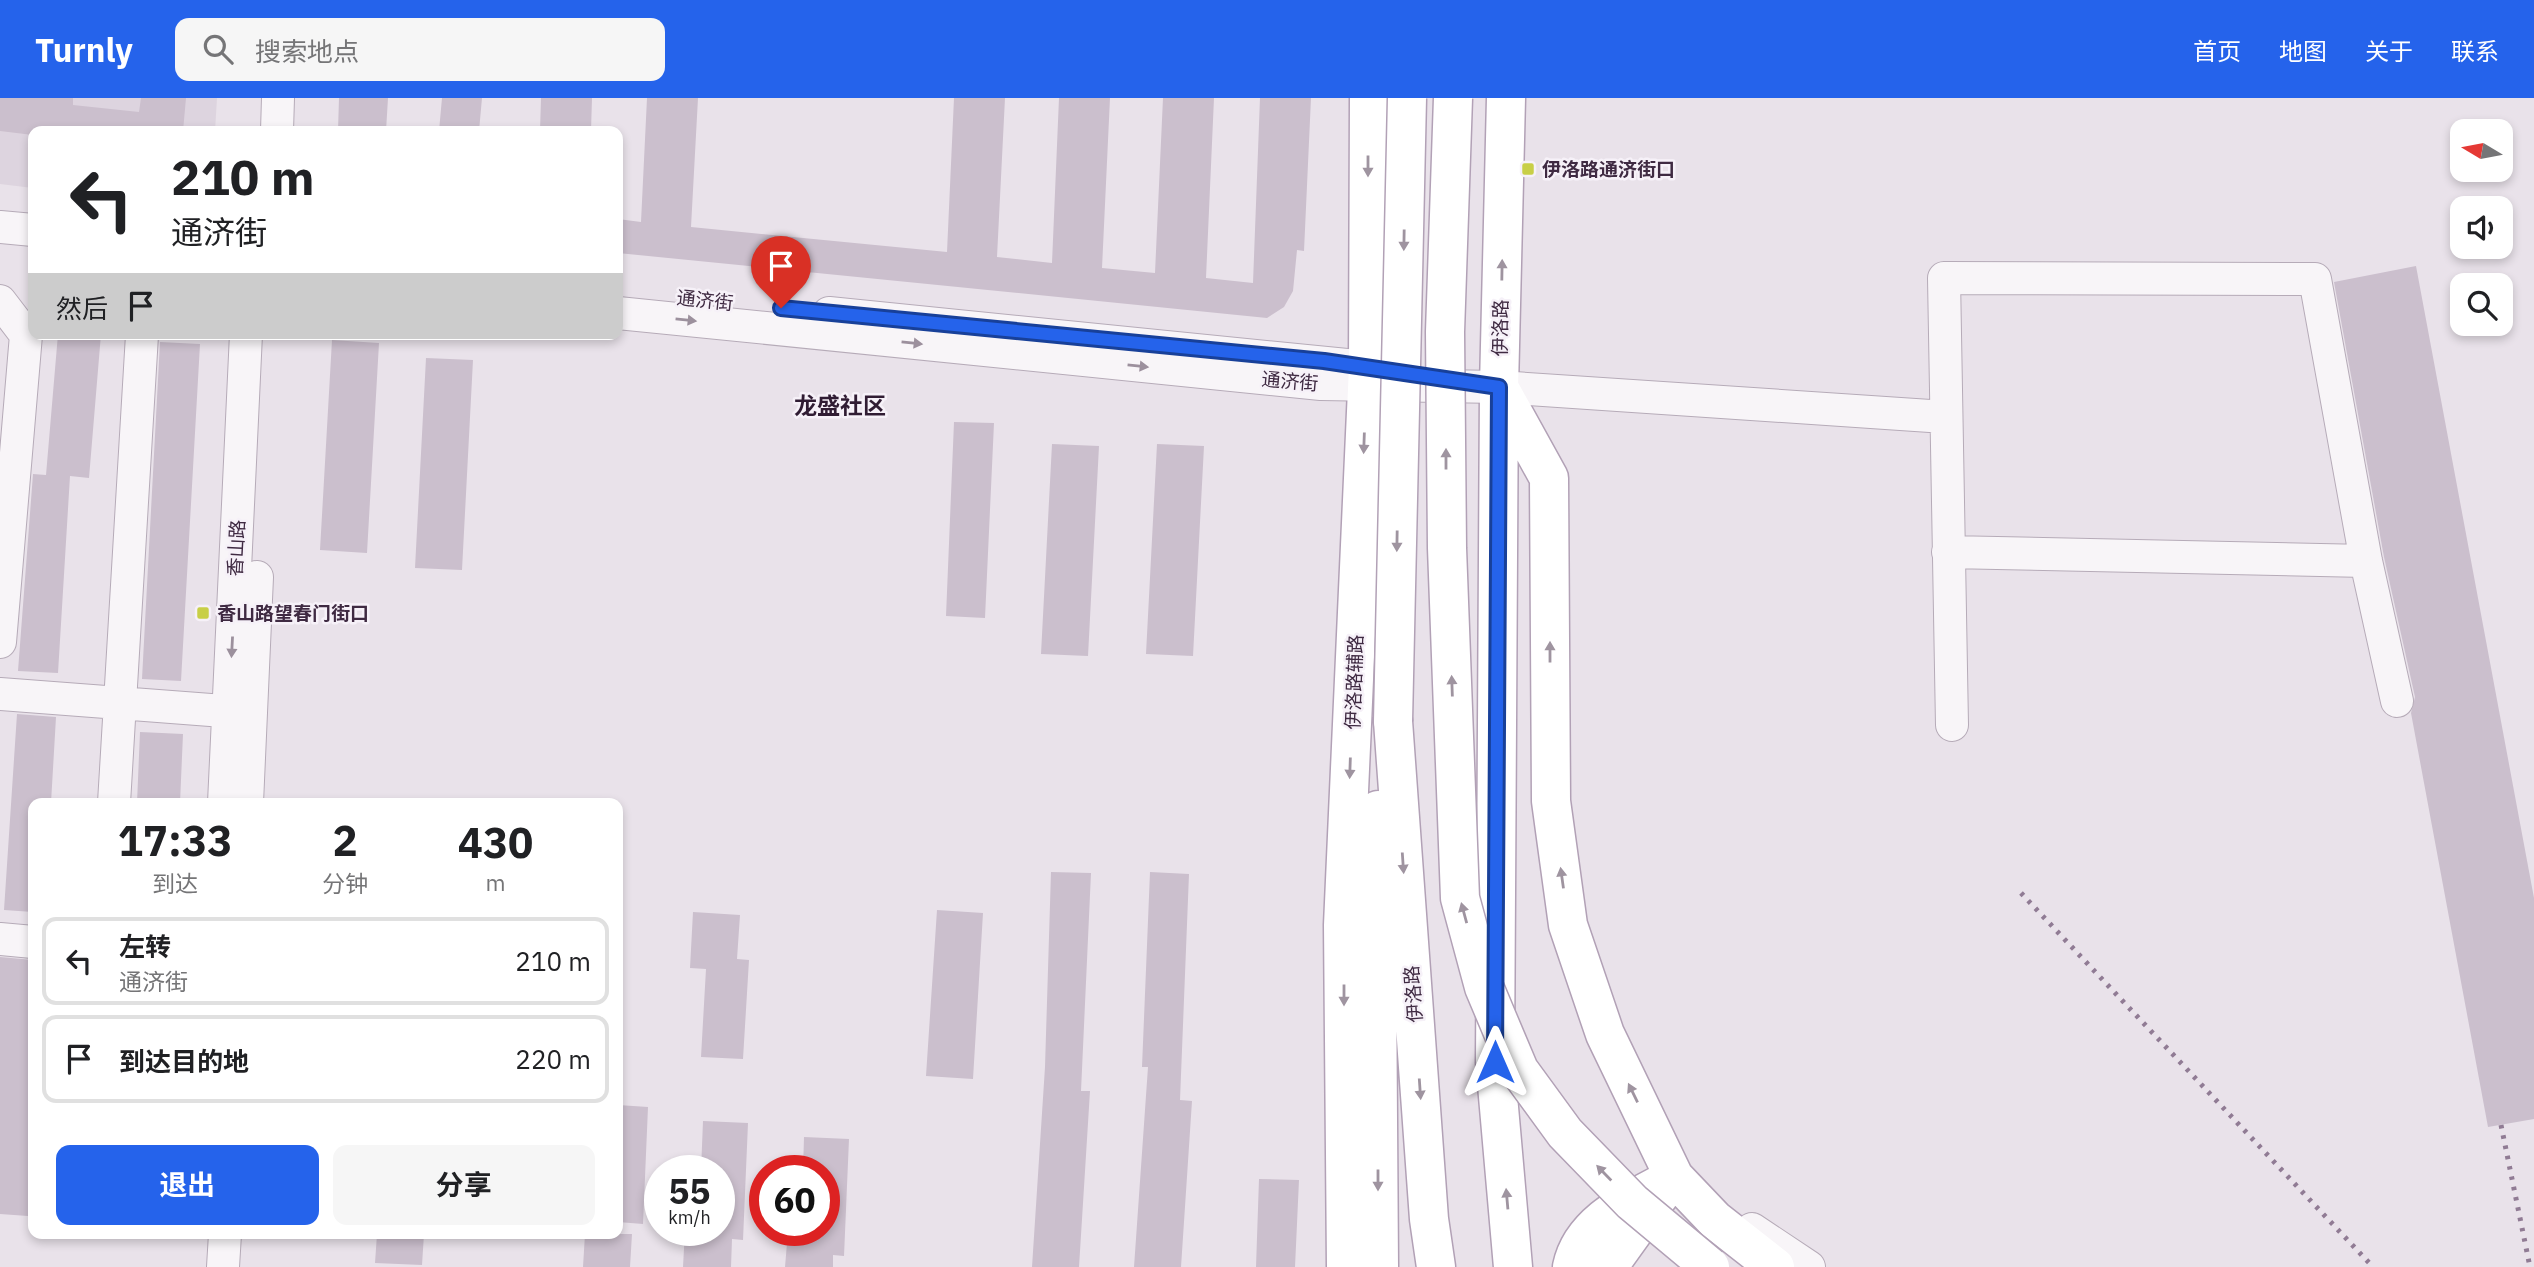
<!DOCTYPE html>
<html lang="zh">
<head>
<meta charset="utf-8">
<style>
  :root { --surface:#fff; --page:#f6f6f6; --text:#202124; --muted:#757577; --line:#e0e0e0; --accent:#2563eb }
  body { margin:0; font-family:"IBM Plex Sans","Noto Sans SC",sans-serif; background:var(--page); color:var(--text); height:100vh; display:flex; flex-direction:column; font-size:26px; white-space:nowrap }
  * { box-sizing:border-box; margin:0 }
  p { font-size:23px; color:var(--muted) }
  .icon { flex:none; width:38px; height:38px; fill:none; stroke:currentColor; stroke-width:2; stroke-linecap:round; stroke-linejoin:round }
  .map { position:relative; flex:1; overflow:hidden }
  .drawer { position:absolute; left:28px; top:700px; width:595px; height:441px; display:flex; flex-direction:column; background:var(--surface); border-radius:14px; box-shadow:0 4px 10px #0003 }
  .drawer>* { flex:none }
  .banner { position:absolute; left:28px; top:28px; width:595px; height:214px; border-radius:14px; box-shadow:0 4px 10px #0003; background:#fff; color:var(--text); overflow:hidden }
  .needle { width:46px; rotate:280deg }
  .buttons { position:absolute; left:2450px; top:21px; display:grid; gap:14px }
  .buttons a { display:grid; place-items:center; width:63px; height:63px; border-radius:14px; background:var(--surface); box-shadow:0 4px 10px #0003; font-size:35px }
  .speed { position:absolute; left:644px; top:1057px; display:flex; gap:14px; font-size:35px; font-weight:700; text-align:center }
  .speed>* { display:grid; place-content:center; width:91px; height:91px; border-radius:50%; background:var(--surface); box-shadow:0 4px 10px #0003; line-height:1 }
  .speed small { font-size:18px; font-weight:400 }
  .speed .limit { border:10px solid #d22; background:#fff; color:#111 }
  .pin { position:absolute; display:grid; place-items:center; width:60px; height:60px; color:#fff; margin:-72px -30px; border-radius:50% 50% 50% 0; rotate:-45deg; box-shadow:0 0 7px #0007 }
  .pin .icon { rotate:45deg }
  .me { position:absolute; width:77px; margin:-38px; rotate:0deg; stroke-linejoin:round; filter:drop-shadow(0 0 5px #0008) }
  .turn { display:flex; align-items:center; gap:24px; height:147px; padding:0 28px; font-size:32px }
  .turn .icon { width:91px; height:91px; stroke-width:2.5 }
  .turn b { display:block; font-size:49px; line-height:60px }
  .then { display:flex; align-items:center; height:66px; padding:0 28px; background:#0003; gap:14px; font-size:26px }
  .eta { display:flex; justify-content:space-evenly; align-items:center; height:119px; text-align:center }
  .eta b { font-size:42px; font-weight:700; line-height:49px }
  .action { display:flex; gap:14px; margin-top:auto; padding:14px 28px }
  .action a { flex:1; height:80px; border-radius:14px; background:var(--accent); color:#fff; font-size:28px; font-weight:700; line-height:80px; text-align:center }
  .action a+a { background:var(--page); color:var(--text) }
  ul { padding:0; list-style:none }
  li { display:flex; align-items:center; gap:21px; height:88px; margin:0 14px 10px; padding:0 14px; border:4px solid var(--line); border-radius:14px }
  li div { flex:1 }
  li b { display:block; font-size:26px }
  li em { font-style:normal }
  header { display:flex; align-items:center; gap:42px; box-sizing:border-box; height:98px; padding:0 35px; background:var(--accent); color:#fff }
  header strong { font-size:33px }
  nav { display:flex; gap:38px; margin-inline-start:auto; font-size:24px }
  .search { width:490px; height:63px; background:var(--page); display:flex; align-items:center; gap:18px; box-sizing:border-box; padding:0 24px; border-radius:14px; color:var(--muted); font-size:26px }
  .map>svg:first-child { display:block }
</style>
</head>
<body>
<header>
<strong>Turnly</strong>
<div class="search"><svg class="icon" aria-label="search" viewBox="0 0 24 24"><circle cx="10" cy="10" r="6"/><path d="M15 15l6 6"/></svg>搜索地点</div>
<nav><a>首页</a><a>地图</a><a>关于</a><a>联系</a></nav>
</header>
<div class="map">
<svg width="2534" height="1169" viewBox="0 0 2534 1169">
  <rect width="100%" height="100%" fill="#e9e2ea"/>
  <path fill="#ddd4df" d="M0,0H217L215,33H33V90L0,86Z"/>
  <path fill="#cbbfcd" d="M0,0H73V7L139,14L141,0H186L183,33H33V37L0,33Z
    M339,0H388L386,33H338Z
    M442,0H482L479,33H439Z
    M541,0H592L591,33H540Z
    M647,0H698L691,129L947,154L954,0H1005L997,159L1052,165L1059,0H1110L1102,170L1155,175L1163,0H1214L1206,180L1253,185L1260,0H1311L1304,153L1297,152L1293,193L1284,209L1267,220L618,155V121L641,124Z
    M2416,168L2534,800V1021L2488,1029L2411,615L2415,599L2384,459L2334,184Z
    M58,236H101L89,380L70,378L58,575L18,573L33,376L46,377Z
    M332,242L379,245L367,455L320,452Z
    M160,244L200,246L181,583L142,581Z
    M426,260L473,262L462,472L415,470Z
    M954,324L994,325L985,520L946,518Z
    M1052,346L1099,348L1088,558L1041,556Z
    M1157,346L1204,348L1193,558L1146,556Z
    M17,616L56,619L51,705H33V814L4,812Z
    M140,634L183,636L180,705H137Z
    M1051,774L1091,775L1081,993H1090L1079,1169H1032L1045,969Z
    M1150,774L1189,776L1180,1002L1192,1003L1181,1169H1134L1148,969H1142Z
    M937,812L983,815L973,981L926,978Z
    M693,814L740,817L737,861L749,862L743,961L701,959L706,871L690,870Z
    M0,859L33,862L28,959L33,960V1055L28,1118L0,1116Z
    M618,1007L648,1009L643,1126L618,1124Z
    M703,1023L748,1025L743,1142L732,1141L731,1169H683L685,1132H719V1073H701Z
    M804,1039L849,1041L844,1158L833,1157V1169H785L787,1145L799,1146L800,1132H824V1073H803Z
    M1259,1081L1299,1082L1295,1169H1256Z
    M377,1136H424L422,1167L375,1165Z
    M585,1136H632L630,1169H583Z"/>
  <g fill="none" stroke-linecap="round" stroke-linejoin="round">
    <defs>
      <path id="minor" d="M277,33L278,0
        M0,129L33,132
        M0,203L26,237L0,544
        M618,215L1321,286L1499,289L1945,319
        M829,215L1377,270
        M1948,454L2366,463
        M0,596L250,615
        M1952,627L1944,180L2315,181L2366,463L2397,603
        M114,705L142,237
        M224,705L246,236
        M247,705L257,479
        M0,841L33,844
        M1752,1131L1809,1169
        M223,1169L225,1136"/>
      <path id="major" d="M1506,0L1499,289L1495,964L1513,1169
        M1501,293L1549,380L1551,703L1568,827L1605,936L1674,1079L1715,1122L1775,1169
        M1393,623L1429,1121L1436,1169
        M1378,712L1376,728L1379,1169
        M1346,1169L1343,827L1368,269L1369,0
        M1572,1169C1582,1121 1635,1101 1674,1079
        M1608,1169L1664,1091"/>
    </defs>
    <use href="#minor" stroke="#b6abb8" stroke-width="34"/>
    <use href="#major" stroke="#b2a1b6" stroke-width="41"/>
    <use href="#minor" stroke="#f8f5f8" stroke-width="32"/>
    <use href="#major" stroke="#fff" stroke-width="38"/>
    <path stroke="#907b94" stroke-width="5" stroke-dasharray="3.5 7" stroke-linecap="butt" d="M2021,795L2373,1169
      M2501,1027L2530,1169"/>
    <defs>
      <path id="major-bridge" d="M1453,0L1445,234L1447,450L1460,800L1484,889L1519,972L1565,1035L1632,1104L1710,1169
        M1393,623L1407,0"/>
    </defs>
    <use href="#major-bridge" stroke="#b2a1b6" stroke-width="41" stroke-linecap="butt"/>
    <use href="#major-bridge" stroke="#fff" stroke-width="38"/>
  </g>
  <defs><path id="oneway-solid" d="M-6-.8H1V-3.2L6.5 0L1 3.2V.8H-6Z" transform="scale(1.75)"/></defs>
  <g fill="#9f94a0">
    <use href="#oneway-solid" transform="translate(1368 68) rotate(90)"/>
    <use href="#oneway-solid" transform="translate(1404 142) rotate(91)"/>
    <use href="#oneway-solid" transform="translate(1502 172) rotate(-89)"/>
    <use href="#oneway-solid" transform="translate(1364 345) rotate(92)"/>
    <use href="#oneway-solid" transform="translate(1446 361) rotate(-90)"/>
    <use href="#oneway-solid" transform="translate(1397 443) rotate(91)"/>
    <use href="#oneway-solid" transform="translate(1550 554) rotate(-90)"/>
    <use href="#oneway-solid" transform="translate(1452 588) rotate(-92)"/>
    <use href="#oneway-solid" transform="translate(1350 670) rotate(92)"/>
    <use href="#oneway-solid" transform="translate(1403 765) rotate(86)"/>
    <use href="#oneway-solid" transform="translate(1562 780) rotate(-98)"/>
    <use href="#oneway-solid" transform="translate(1464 815) rotate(-105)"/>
    <use href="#oneway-solid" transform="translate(1344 897) rotate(90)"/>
    <use href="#oneway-solid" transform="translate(1420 991) rotate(86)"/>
    <use href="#oneway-solid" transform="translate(1633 995) rotate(-116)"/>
    <use href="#oneway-solid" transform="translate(1604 1075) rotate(-134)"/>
    <use href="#oneway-solid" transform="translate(1378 1082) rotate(90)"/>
    <use href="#oneway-solid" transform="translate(1507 1101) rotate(-95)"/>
  </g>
  <g fill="#9c909d">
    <use href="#oneway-solid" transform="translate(686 222) rotate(6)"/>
    <use href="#oneway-solid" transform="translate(912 245) rotate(6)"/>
    <use href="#oneway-solid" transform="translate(1138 268) rotate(6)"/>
    <use href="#oneway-solid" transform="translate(232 549) rotate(93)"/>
  </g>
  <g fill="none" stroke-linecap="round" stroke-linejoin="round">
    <defs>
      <path id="route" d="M781,210L1324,263L1499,289L1495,964"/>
    </defs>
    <use href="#route" stroke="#184099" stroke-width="18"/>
    <use href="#route" stroke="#2563eb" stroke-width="12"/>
  </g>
  <g fill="#c8cf47" stroke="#f6f1f8" stroke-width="2.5">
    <rect x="1521" y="64" width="14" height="14" rx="3.5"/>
    <rect x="196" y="508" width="14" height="14" rx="3.5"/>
  </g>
  <g text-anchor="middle" stroke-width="5" stroke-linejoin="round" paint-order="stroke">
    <g font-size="19" font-weight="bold" fill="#3f2a42" stroke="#f6f1f8" text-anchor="start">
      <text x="1542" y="78">伊洛路通济街口</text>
      <text x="217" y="522">香山路望春门街口</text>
    </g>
    <g font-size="19" fill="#3f2a42" stroke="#f6f1f8">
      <text transform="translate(705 202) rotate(6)" y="7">通济街</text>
      <text transform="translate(1500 230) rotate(-89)" y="7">伊洛路</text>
      <text transform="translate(1290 283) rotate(5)" y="7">通济街</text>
      <text transform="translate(236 450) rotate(-87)" y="7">香山路</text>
      <text transform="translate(1354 584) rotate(-88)" y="7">伊洛路辅路</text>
      <text transform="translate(1413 896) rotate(-94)" y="7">伊洛路</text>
    </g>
    <g font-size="23" font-weight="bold" fill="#301c33" stroke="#f6f1f8">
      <text x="840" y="316">龙盛社区</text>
    </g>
  </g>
</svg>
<div class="buttons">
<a><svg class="needle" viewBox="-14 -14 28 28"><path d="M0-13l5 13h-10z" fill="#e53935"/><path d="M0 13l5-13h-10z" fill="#757577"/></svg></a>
<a><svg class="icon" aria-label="sound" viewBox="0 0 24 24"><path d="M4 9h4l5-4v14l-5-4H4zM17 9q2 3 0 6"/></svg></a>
<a><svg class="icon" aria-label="search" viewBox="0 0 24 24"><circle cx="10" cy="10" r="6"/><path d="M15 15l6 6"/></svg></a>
</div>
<div class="speed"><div>55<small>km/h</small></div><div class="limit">60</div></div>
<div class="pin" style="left:781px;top:210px;background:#d93025"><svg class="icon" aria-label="arrive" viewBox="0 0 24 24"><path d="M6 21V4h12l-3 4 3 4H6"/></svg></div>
<svg class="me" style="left:1495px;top:964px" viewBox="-20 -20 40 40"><path d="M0-17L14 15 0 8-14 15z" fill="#2563eb" stroke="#fff" stroke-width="4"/></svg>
<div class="banner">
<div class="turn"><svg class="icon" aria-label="left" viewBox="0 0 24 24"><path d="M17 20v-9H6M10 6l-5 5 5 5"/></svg><div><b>210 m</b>通济街</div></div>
<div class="then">然后<svg class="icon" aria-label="arrive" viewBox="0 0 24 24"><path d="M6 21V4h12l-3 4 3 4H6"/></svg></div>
</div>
<section class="drawer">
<div class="eta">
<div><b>17:33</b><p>到达</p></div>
<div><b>2</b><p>分钟</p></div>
<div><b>430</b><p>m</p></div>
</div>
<ul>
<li><svg class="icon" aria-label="left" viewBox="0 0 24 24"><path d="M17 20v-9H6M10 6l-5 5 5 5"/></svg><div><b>左转</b><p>通济街</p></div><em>210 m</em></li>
<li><svg class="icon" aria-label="arrive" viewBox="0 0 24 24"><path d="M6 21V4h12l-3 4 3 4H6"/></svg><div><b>到达目的地</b></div><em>220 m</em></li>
</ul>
<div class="action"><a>退出</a><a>分享</a></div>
</section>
</div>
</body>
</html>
